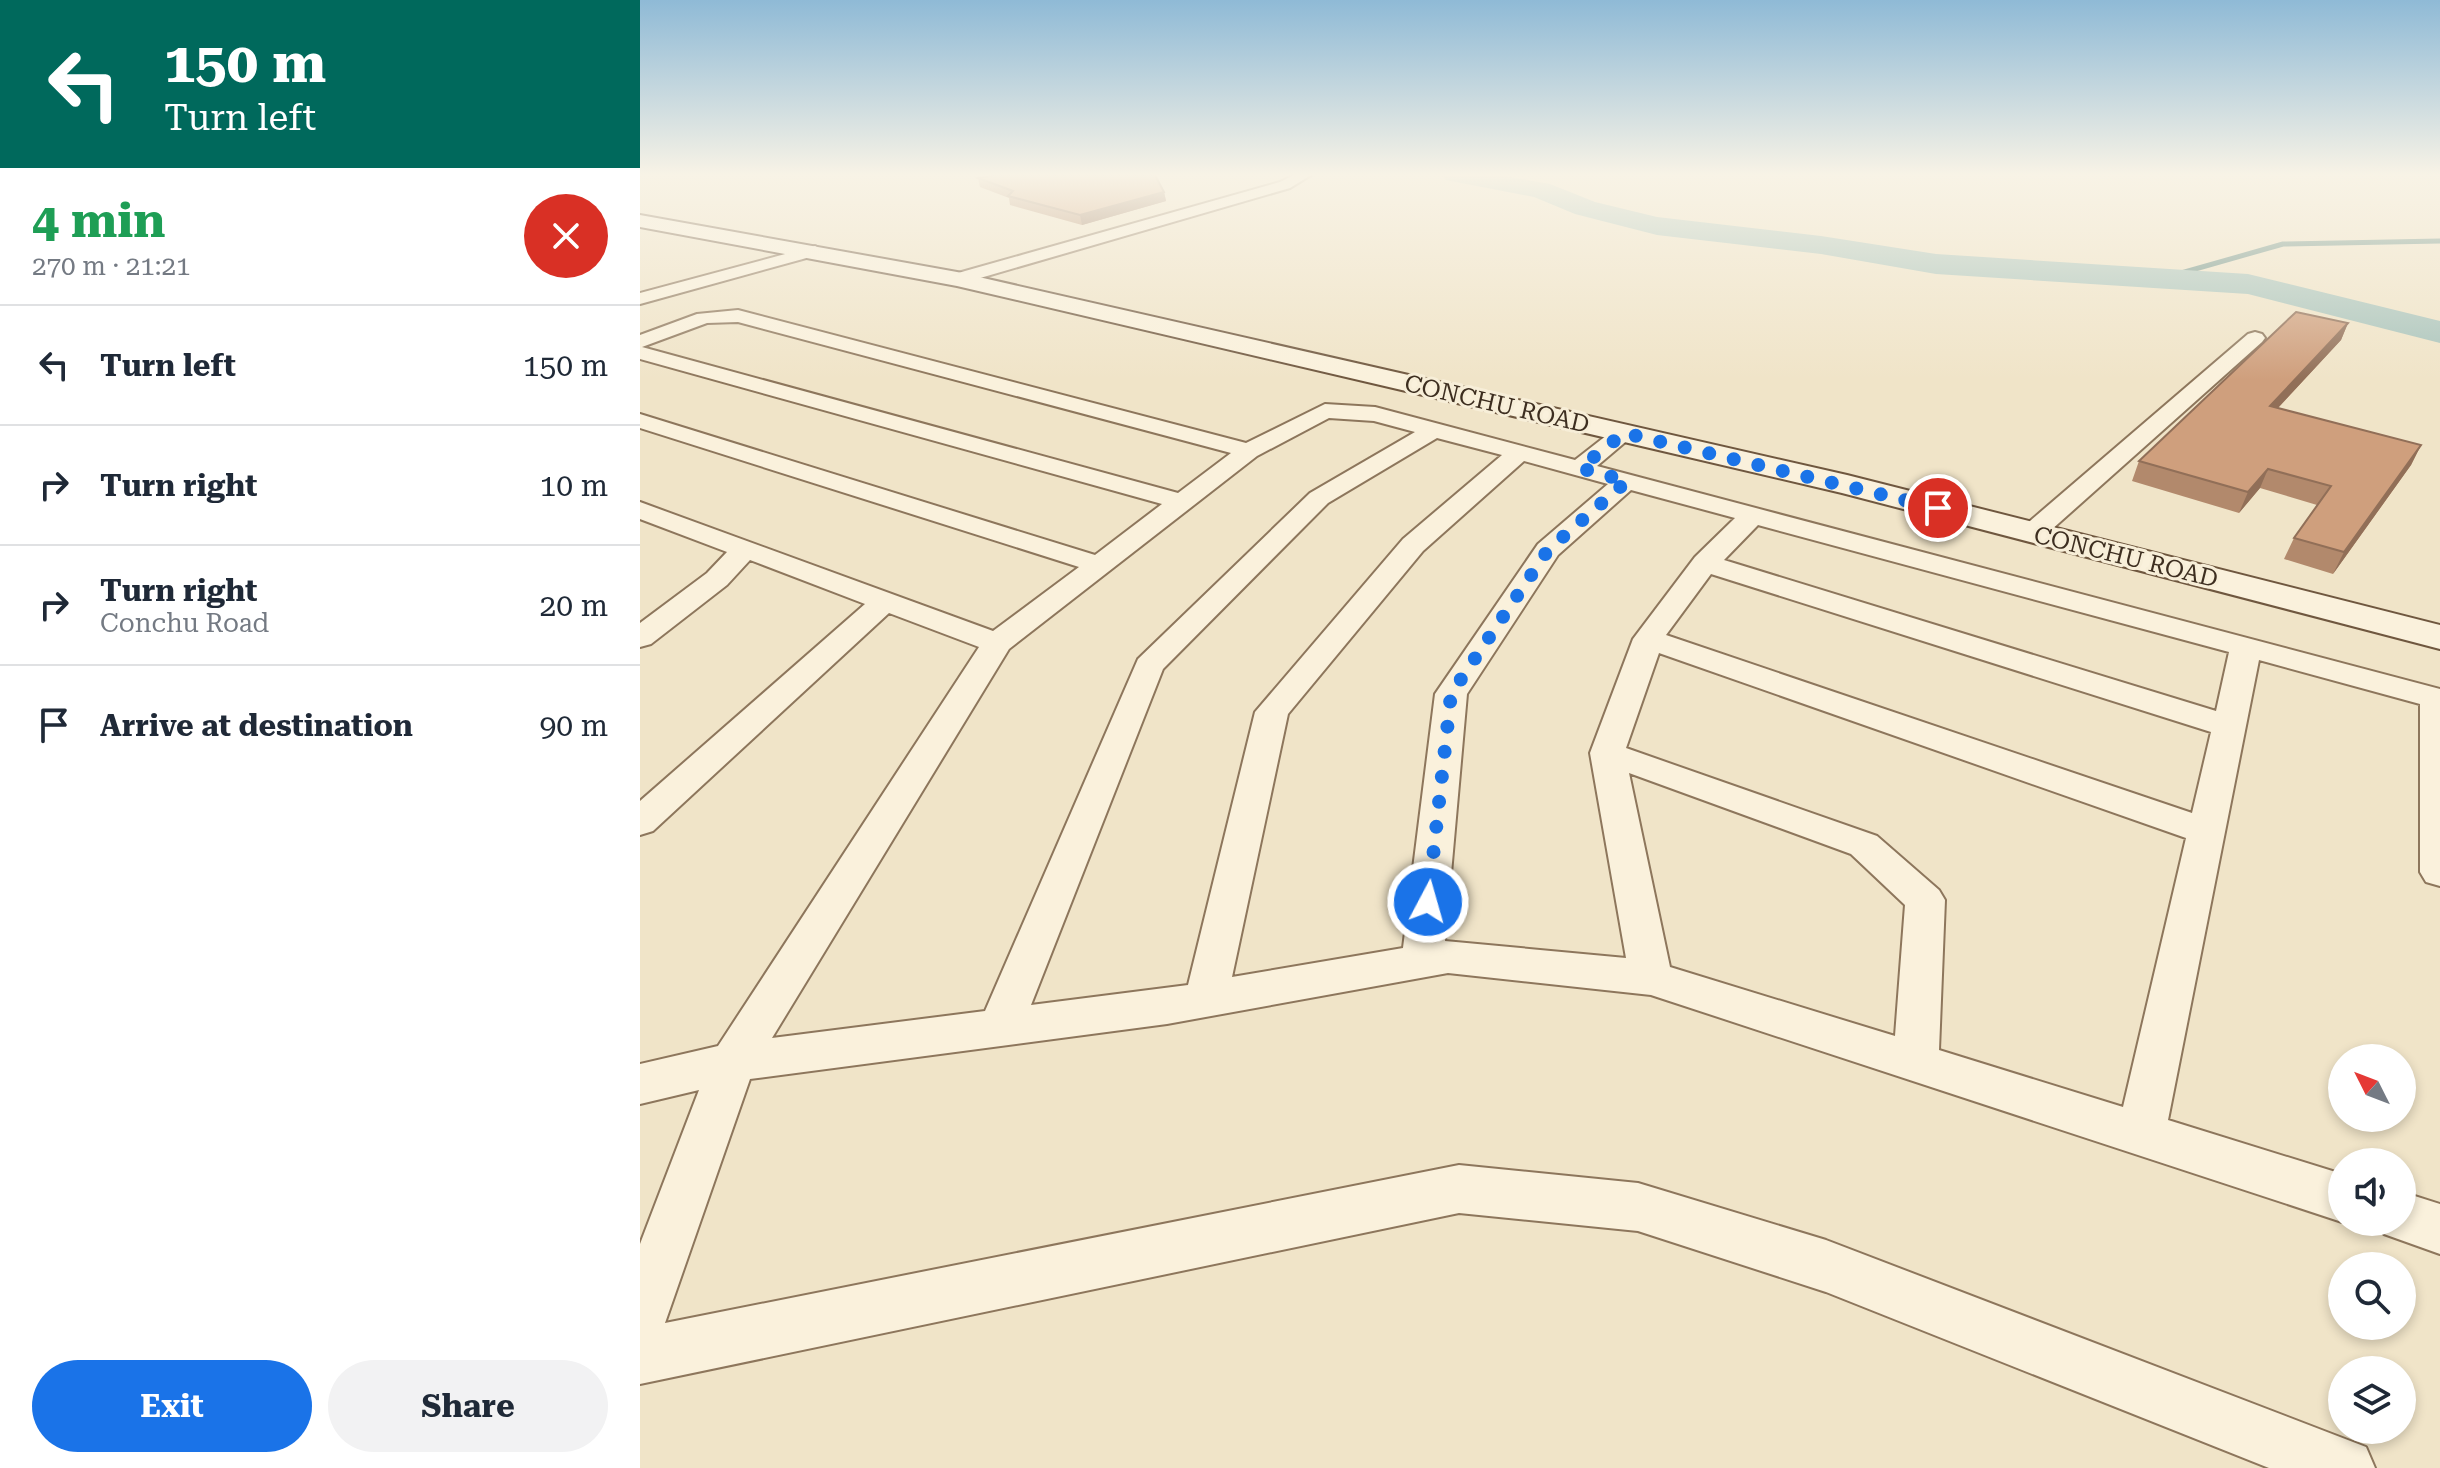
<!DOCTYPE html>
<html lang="en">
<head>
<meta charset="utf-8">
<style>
  :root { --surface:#fff; --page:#f2f2f3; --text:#1f2937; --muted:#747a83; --line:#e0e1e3; --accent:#1a73e8 }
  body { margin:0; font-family:"Roboto Serif",serif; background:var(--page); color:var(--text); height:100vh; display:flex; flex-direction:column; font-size:30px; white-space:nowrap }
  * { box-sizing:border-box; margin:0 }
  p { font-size:26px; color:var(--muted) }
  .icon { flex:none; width:44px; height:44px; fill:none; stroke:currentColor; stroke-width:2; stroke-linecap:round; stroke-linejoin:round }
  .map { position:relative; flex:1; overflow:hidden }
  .drawer { display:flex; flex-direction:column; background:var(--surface); width:640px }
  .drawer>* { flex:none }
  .top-card { background:#00695c; color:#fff; overflow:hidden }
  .needle { width:52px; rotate:312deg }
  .tools { position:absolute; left:1688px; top:1044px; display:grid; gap:16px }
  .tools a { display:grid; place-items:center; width:88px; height:88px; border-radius:50%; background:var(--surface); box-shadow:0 4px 12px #0003; font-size:40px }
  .pin { position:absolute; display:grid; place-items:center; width:68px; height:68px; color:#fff; margin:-34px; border:4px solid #fff; border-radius:50%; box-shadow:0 2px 8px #0007 }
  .me { position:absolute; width:88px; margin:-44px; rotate:6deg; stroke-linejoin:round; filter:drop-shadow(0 0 6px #0008) }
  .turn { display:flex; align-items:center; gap:28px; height:168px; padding:0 32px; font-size:36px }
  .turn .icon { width:104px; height:104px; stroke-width:2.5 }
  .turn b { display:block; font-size:56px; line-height:68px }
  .round { display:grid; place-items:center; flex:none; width:84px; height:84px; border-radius:42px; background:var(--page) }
  .headline { display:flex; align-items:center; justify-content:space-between; height:136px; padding:0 32px }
  h1 { font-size:48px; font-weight:700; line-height:60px; color:#1e9e55 }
  .action { display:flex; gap:16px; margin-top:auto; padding:16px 32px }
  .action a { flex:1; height:92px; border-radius:48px; background:var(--accent); color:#fff; font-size:32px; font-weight:700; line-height:92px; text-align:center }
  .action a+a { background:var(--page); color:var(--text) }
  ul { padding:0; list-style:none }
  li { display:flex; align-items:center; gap:24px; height:120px; padding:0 32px; border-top:2px solid var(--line) }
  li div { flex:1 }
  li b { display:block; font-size:30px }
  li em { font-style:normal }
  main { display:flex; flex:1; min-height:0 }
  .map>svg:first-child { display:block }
</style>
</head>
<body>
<main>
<section class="drawer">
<div class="top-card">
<div class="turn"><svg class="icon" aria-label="left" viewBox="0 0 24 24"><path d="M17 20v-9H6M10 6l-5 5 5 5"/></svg><div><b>150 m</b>Turn left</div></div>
</div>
<div class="headline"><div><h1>4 min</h1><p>270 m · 21:21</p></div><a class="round" style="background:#d93025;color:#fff"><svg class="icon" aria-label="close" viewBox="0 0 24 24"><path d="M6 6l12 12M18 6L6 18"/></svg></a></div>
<ul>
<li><svg class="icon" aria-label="left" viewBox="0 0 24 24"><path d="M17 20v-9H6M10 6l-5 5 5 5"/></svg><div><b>Turn left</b></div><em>150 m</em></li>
<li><svg class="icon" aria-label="right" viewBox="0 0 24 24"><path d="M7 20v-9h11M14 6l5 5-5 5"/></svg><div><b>Turn right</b></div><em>10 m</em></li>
<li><svg class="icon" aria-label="right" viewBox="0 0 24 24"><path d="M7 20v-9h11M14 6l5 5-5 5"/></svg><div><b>Turn right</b><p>Conchu Road</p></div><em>20 m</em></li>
<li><svg class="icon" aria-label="arrive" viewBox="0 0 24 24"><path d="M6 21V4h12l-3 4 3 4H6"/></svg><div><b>Arrive at destination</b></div><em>90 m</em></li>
</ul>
<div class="action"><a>Exit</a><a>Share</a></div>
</section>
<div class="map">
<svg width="1800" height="1468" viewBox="0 0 1800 1468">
  <rect width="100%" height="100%" fill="#f0e4c8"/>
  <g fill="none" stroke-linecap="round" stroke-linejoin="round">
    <path stroke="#6f938a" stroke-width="5" d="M1520,279L1643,244L1800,241"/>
    <path fill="#a9c4bc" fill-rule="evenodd" d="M802,175H858L910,184L955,202L1017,217L1181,236L1296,254L1608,274L1800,321V343L1608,294L1296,274L1181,254L1017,235L935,214L894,197L806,180Z"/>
    <defs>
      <path id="street" d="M654,175H671L650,188L323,283H311L308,279L311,275L640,182Z
        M175,246L183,251L181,254L0,304V293Z
        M98,310L606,443L685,404L735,407L935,460L976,428L984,426L996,433L957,466L1800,689V886L1786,882L1780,872V704L1619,660L1528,1120L1702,1174V1222L1011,995L808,973L527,1024L110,1079L25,1323L819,1165L998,1183L1186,1240L1726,1447L1735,1468H1629L1186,1292L998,1231L819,1213L0,1384V1244L59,1090L0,1104V1064L78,1046L339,647L249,613L13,831L0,835V801L225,604L110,560L87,585L11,644L0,647V623L67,573L87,552L0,519V502L353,631L439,567L0,428V414L455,555L522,504L0,359V335L57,314ZM98,322L591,453L538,493L2,347L67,323ZM689,418L734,421L775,432L670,493L498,659L345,1011L132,1038L369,649L617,456ZM797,438L862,455L763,539L615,712L548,985L391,1005L523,669L688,503ZM884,461L968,484L898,544L795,694L763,948L592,977L648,714L783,551ZM991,490L1095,518L1055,557L993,639L950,753L986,958L805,941L827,694L918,555ZM1118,525L1589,652L1576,711L1084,560ZM1071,574L1571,732L1552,813L1026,635ZM1019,653L1546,838L1483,1107L1299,1050L1305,900L1299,890L1237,836L986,748ZM989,773L1211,854L1265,905L1255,1036L1030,967Z
        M1615,332L1622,334L1625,338L1622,342L1401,539H1383L1379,533L1383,527L1608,334Z
        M1762,1192L1800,1204V1254L1744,1234L1738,1222H1762Z"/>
      <path id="secondary" d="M0,215L317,272L1207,475L1800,625V649L1202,493L317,286L0,227Z"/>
    </defs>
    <use href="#street" stroke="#8d765c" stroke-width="4"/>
    <use href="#secondary" stroke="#6f573f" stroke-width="4"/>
    <use href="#street" fill="#faf1dc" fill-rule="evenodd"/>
    <use href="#secondary" fill="#faf1dc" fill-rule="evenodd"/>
  </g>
  <path fill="#b2896c" d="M338,178L524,192L526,201L442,225L370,205L369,198L340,187Z
    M1708,323L1701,340L1638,408L1781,445L1771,465L1693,574L1644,559L1654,538L1677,505L1620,488L1599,513L1492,481L1499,461Z"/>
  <path fill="#916f58" d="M524,192L526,201L442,225L440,215Z
    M1708,323L1701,340L1622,425L1630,406Z
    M1781,445L1771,465L1693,574L1704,552Z
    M1628,469L1620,488L1599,513L1608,492Z"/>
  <path fill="#cf9f7d" stroke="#916f58" stroke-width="2" d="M355,175H515L524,192L440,215L368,196L373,191L338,178Z
    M1656,312L1708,323L1630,406L1781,445L1704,552L1654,538L1691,486L1628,469L1608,492L1499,461Z"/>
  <linearGradient id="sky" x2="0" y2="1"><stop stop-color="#8fbad6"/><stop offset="0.46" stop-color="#f8f3e6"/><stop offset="1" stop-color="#f8f3e6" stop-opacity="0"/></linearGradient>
  <rect width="1800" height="380" fill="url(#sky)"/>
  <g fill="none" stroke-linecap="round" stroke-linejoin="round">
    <path stroke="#1a73e8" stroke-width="14" stroke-dasharray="0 25.2" d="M788,902L811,694L908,550L987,481L940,468L984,433L1298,508"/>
  </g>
  <g text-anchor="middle" stroke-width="6" stroke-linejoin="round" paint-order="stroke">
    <g font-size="24" fill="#3d2e20" stroke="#f7eed8">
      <text transform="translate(857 404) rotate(13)" y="8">CONCHU ROAD</text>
      <text transform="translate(1486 557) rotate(14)" y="8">CONCHU ROAD</text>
    </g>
  </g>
</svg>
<div class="tools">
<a><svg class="needle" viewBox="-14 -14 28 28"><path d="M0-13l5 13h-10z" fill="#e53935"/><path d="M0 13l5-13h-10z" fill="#747a83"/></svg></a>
<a><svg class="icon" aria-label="sound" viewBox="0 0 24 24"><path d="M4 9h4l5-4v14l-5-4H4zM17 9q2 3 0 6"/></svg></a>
<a><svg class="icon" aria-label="search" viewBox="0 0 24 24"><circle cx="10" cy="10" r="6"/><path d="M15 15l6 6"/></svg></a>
<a><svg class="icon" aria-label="layers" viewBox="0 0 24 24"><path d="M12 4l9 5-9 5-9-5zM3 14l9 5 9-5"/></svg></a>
</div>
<div class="pin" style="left:1298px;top:508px;background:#d93025"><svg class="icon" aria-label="arrive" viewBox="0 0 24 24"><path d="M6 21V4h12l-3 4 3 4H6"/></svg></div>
<svg class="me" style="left:788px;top:902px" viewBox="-20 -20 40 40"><circle r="17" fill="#1a73e8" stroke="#fff" stroke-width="3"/><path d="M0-11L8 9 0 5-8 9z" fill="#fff"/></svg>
</div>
</main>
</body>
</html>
